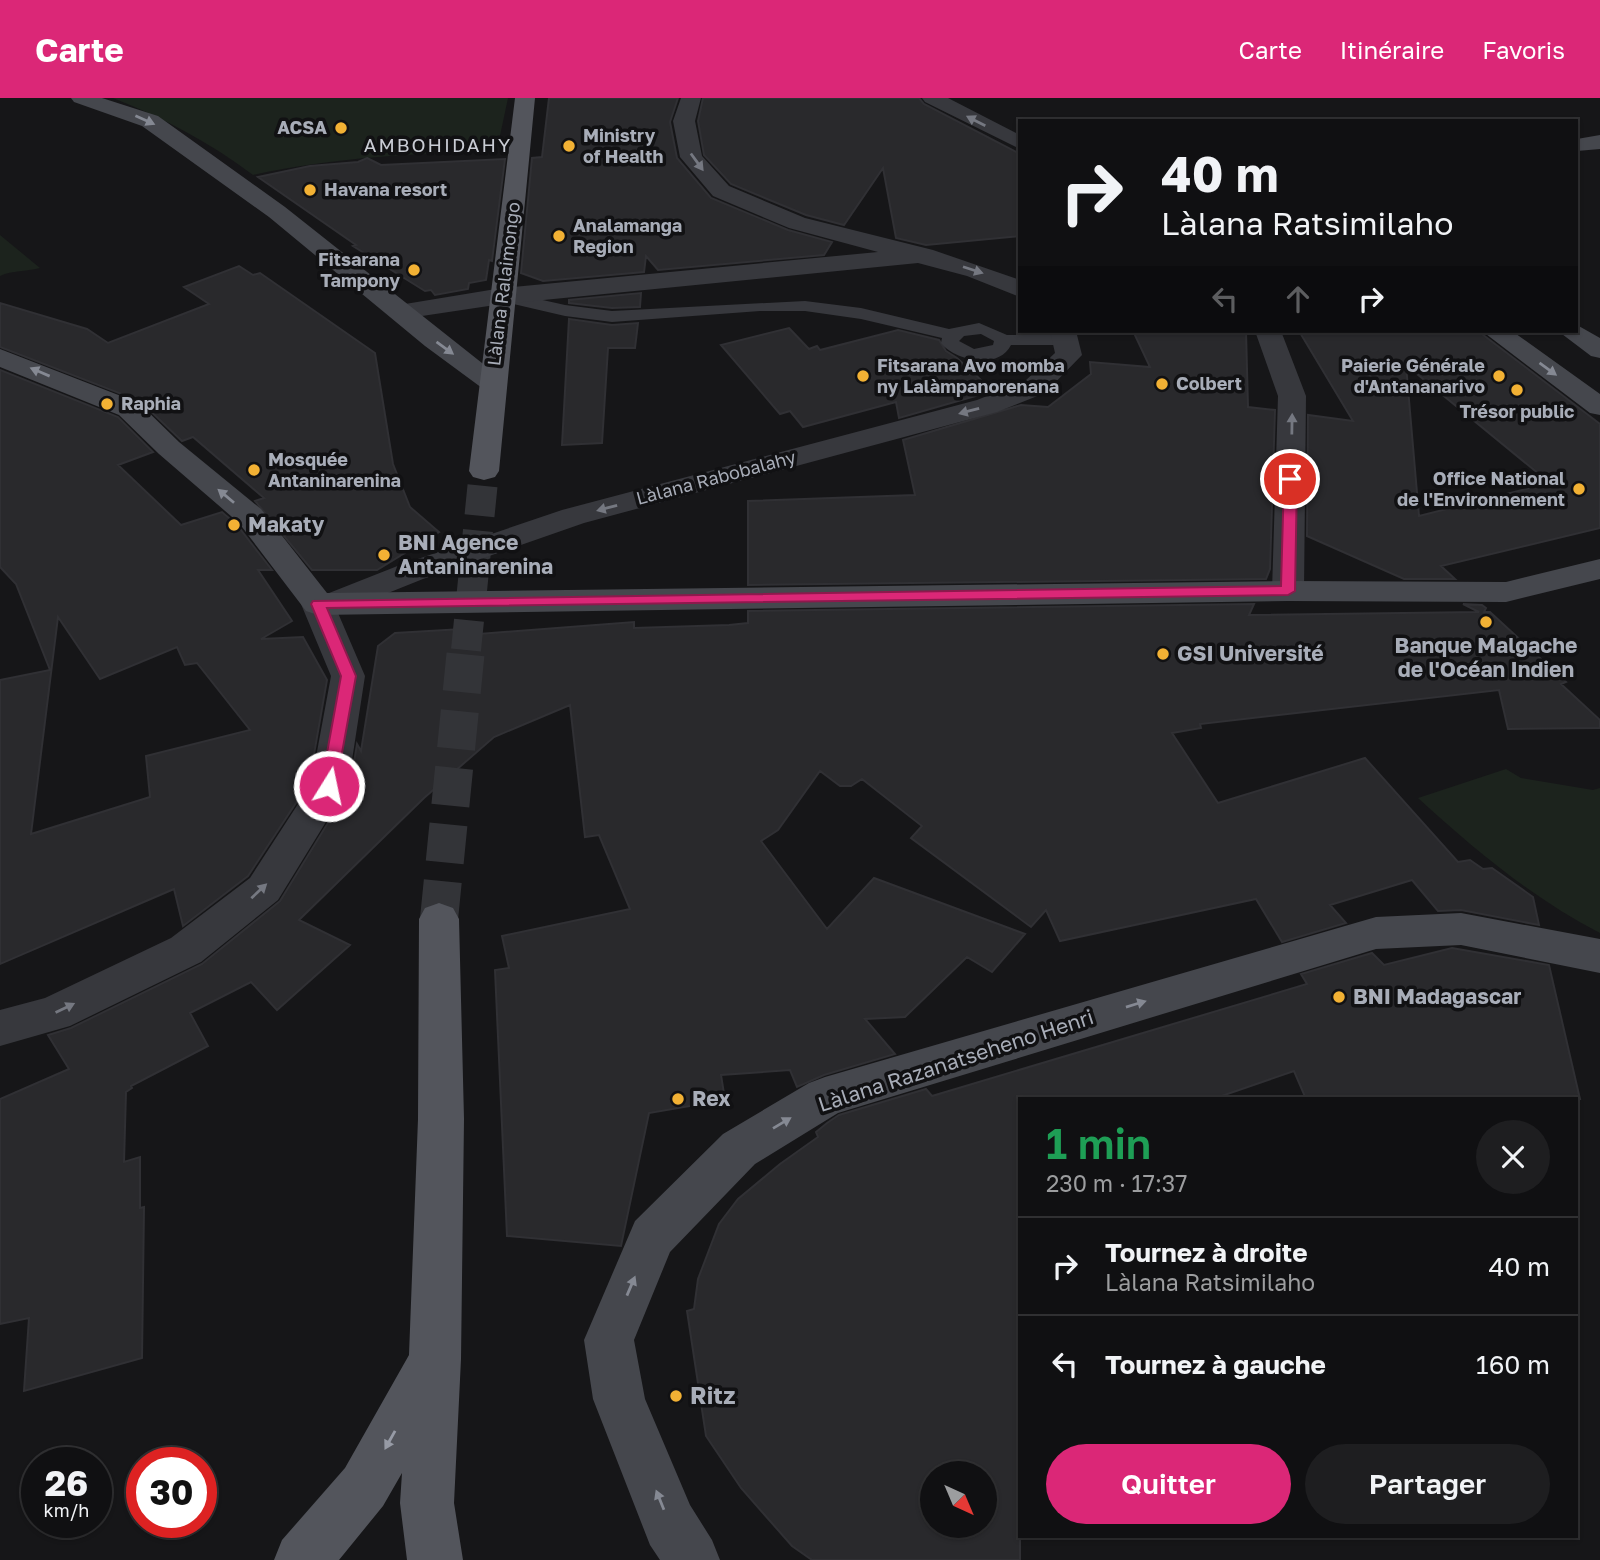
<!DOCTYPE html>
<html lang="fr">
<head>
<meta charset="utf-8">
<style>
  :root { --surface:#101012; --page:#1e1e20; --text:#f1f3f6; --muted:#9c9d9f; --line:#303032; --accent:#db2777 }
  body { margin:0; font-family:"Golos Text",sans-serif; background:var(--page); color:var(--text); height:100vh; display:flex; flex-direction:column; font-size:26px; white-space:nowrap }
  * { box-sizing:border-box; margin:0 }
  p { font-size:23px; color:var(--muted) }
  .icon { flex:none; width:38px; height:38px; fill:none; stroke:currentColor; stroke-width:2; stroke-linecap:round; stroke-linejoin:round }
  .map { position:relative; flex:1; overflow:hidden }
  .side { position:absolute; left:1018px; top:999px; width:560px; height:441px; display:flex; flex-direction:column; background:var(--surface); border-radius:0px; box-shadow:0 2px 5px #0004,0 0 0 2px var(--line) }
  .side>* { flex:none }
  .banner { position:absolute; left:1018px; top:21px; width:560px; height:214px; border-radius:0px; box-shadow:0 2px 5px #0004,0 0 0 2px var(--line); background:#101012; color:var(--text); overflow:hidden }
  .needle { width:46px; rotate:136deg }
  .buttons { position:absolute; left:920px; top:1363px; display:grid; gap:14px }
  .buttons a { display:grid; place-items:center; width:77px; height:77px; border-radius:50%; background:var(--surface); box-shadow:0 2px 5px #0004,0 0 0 2px var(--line); font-size:35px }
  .speed { position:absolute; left:21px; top:1349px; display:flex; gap:14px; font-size:35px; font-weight:700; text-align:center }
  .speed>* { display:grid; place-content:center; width:91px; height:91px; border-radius:50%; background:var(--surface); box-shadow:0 2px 5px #0004,0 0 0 2px var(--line); line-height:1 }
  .speed small { font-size:18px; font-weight:400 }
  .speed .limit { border:10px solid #d22; background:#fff; color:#111 }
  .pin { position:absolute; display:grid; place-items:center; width:60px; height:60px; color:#fff; margin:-30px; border:4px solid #fff; border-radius:50%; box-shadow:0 2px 7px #0007 }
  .me { position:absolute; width:77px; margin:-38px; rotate:10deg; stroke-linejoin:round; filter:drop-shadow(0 0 5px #0008) }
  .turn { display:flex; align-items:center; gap:24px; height:147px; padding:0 28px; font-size:32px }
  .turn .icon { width:91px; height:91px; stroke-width:2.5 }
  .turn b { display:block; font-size:49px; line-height:60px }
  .lanes { display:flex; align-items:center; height:66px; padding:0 28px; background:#0003; justify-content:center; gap:35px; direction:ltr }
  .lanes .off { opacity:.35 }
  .round { display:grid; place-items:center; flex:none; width:74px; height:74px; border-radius:37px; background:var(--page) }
  .headline { display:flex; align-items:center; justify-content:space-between; height:119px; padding:0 28px }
  h1 { font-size:42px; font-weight:600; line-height:52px; color:#1e9e55 }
  .action { display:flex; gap:14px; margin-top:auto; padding:14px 28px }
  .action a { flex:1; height:80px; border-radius:42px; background:var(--accent); color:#fff; font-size:28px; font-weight:600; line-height:80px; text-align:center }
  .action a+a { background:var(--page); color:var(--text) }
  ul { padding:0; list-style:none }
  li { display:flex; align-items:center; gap:21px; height:98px; padding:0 28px; border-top:2px solid var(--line) }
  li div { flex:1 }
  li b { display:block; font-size:26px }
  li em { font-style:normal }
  header { display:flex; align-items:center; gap:42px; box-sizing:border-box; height:98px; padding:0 35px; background:var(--accent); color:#fff }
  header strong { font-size:33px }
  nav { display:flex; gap:38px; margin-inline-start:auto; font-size:24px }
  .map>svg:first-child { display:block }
</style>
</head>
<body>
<header>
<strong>Carte</strong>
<nav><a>Carte</a><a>Itinéraire</a><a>Favoris</a></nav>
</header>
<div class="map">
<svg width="1600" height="1462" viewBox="0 0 1600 1462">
  <rect width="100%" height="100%" fill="#161618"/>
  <path fill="#1c231d" d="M113,0H508L497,52C415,56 334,59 253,77C209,44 164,20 113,0Z
    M0,137L40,170C25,174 13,172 0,178Z
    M1506,671L1521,680L1593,692L1600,690V835C1531,799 1475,752 1418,700Z"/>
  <path fill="#29292c" stroke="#303034" stroke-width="2" fill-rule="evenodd" d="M549,0H678L670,24L677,60L711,100L788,132L832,144L824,157L658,172L646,158L644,174L543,183L521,175L532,60L542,59Z
    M703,0H919L924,6L1020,56V138L926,147L896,140L883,70L844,127L806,117L731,86L704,57L698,23Z
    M367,60L381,67L505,61L492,163L489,162L486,182L469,185L468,191L435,197L431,192L425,193L353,148L356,147L258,79L310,68L358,64Z
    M239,168L253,177L260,175L375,255L393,366L410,409L439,434L377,472H312L255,403L264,400L193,339L182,343L140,303L0,249V205L87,231L108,245L209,206L184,189Z
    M641,195L640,209L612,210L569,205V202Z
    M569,221L612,227L638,225L635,250H608L602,345L562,347Z
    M789,230L809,251L817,248L820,252L898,232L939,242L946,253L957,260L993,293L899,320L896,304L803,329L790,313L780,316L721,247Z
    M1133,233H1246L1248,309L1275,312L1270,471L1266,481L748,487V403L915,397L903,342L1021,307L1048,309L1091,276L1090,264L1150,269Z
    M1299,233H1478L1600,326V430L1441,468L1455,481H1404L1307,438L1308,317L1353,323ZM1406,267L1550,385L1419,418Z
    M0,272L118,319L153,354L118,367L181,427L222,414L237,427L272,472H258L292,523L261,541L303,539L327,582L309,685L248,778L183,828L174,791L0,866V582L50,572L16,486L0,469ZM58,519L100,581L177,549L185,567L197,565L250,632L146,658L150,699L31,736Z
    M1254,506L1249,517L1479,514L1463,506L1482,507L1486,510L1484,514H1490L1566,584L1561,586L1600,622V630L1508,631L1499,592L1200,626L1201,630L1172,635L1218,705L1365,660L1458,764L1470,762L1483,771L1492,770L1533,799L1539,827L1461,812L1438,813L1412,782L1330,807L1346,825L1282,844L1256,801L1060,843L1046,812L1031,829L911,740L922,728L862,681L851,688H840L820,673L778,732L761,743L827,831L874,780L1025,836L992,874L967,859L905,919L865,921L895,956L824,977L797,989L790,972L721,977L725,1002L649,1015L621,1148L507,1138L495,872L509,870L502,838L630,811L599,737L585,739L570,607L494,639L424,700L299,822L350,847L277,912L251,884L190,915L208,948L131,988L132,990L126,994L124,1064L140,1059V1110L144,1109L142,1260L24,1293L29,1220L0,1226V1001L69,971L48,937L71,930L202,866L280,803L350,689L357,646L361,653L378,548L395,535L479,530V536L634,524V530L729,527L748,525V513Z
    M1452,850L1549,867L1580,1001H1306L1294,973L1213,1001H1020V1462H812L792,1448L741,1390L706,1338L687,1213L694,1211L698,1181L719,1126L738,1101L780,1066L818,1039L816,1034L827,1025L839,1017L926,991L932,998L1307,886L1301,876L1372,855L1384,867ZM933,1376H985V1428H933Z"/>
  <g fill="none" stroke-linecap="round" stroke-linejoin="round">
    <path stroke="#333438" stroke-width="30" stroke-dasharray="30 15" stroke-linecap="butt" d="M466,552L484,373"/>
    <path stroke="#333438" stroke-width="38" stroke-dasharray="38 19" stroke-linecap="butt" d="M439,821L466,551"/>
    <path fill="#37383d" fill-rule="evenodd" d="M502,193L565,207L612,213L805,203L861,210L949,231L979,225L1007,237H1065L1074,242L1065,247H1011C999,272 955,263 941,245L942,240L861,221L805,213H760L612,224L565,218L496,202L493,198L496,194ZM981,236L994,243L993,247L974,251L959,243L964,238Z"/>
    <path fill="#37383d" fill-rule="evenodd" d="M681,0H701L695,23L702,58L729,88L805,120L933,152L1020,182V199L967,178L918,165L502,206L402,221L393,218L389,213L393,208L502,190L878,154L789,130L713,98L680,59L673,23Z
      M922,0H948L1020,37V51L925,4Z
      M1050,233H1076L1082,257L1045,295L997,314L584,425L423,481L338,515L365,578L348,688L278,802L201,864L70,928L0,948V912L45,900L171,840L250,780L311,686L331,578L301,506L306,499L324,497L400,467L562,412L977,302L1025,283L1055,255Z
      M1255,233H1281L1306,298L1304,493L1300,500L1288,503L1276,500L1272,493L1278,298Z"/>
    <path fill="#45474d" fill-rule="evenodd" d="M71,0H102L158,18L285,109L506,284L502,290H482L425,248L269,119L142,28L74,4Z
      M1600,37V51L1577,53V41Z
      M1577,227L1600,240V260L1591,258L1558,233H1577Z
      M1482,233H1512L1600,296V317L1590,315Z
      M0,251L139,305L179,344L261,411L327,495L1288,483L1506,484L1600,461V481L1506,504L1288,503L318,517L306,513L239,425L159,356L119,317L0,269Z
      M1461,815L1600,841V875L1461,847L1376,851L838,1015L755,1066L670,1154L634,1242L645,1301L690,1407L712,1442L720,1462H660L650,1447L593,1301L584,1242L635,1123L723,1036L809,985L825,979L1376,819Z"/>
    <path fill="#53555c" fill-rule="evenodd" d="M515,0H535L499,373L495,379L484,382L473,379L469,373Z
      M439,805L453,810L459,821L464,1021L461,1261L454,1405L463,1462H407L400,1405L402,1375L383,1408L339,1462H274L282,1442L345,1370L409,1257L418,1021L419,821L425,810Z"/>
  </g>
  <defs><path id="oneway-solid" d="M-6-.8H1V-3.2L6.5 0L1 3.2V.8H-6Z" transform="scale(1.75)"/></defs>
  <g fill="#858993">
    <use href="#oneway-solid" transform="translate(145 22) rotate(24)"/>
    <use href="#oneway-solid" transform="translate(445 250) rotate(36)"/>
    <use href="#oneway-solid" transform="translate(1548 271) rotate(36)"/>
    <use href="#oneway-solid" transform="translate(40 274) rotate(-157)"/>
    <use href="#oneway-solid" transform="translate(226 398) rotate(-140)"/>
    <use href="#oneway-solid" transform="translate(1136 906) rotate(-17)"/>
    <use href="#oneway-solid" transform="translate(782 1025) rotate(-31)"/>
    <use href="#oneway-solid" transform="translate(631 1188) rotate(-67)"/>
    <use href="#oneway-solid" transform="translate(660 1402) rotate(-112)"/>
  </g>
  <g fill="#757881">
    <use href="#oneway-solid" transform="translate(976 23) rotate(-153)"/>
    <use href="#oneway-solid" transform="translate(697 64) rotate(54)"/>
    <use href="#oneway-solid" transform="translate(973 172) rotate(18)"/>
    <use href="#oneway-solid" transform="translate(969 313) rotate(165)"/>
    <use href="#oneway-solid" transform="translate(1292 326) rotate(-89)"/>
    <use href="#oneway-solid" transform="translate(607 410) rotate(165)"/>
    <use href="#oneway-solid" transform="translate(259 793) rotate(-43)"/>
    <use href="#oneway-solid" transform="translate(65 910) rotate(-26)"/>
  </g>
  <use fill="#979ba6" href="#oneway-solid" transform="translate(390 1342) rotate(119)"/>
  <path fill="#db2777" stroke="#8e194d" stroke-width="2" d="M1290,378L1297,381L1295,493L1288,497L327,510L356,578L336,688L329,694L321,688L341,578L311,506L313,503L1281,488L1284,381Z"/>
  <g fill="#f2b134" stroke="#111113" stroke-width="2.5">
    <circle cx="341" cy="30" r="7"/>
    <circle cx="569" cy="48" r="7"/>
    <circle cx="310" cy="92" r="7"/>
    <circle cx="559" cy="138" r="7"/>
    <circle cx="414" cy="172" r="7"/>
    <circle cx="863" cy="278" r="7"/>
    <circle cx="1499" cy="278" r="7"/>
    <circle cx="1162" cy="286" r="7"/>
    <circle cx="1517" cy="292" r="7"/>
    <circle cx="107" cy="306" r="7"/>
    <circle cx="254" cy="372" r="7"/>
    <circle cx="1579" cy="391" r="7"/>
    <circle cx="234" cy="427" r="7"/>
    <circle cx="384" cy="457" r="7"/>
    <circle cx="1486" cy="524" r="7"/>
    <circle cx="1163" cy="556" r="7"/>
    <circle cx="1339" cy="899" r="7"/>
    <circle cx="678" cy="1001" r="7"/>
    <circle cx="676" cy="1298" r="7"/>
  </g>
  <g text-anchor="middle" stroke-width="7" stroke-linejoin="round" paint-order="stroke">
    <g font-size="18" font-weight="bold" fill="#a8adb8" stroke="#111113" text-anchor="start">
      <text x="327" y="36" text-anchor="end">ACSA</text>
      <text x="583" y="44">Ministry<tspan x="583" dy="21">of Health</tspan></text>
      <text x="324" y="98">Havana resort</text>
      <text x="573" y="134">Analamanga<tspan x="573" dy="21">Region</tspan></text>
      <text x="400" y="168" text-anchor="end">Fitsarana<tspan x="400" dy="21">Tampony</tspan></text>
      <text x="877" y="274">Fitsarana Avo momba<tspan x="877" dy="21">ny Lalàmpanorenana</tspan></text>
      <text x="1485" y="274" text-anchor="end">Paierie Générale<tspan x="1485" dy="21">d'Antananarivo</tspan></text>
      <text x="1176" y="292">Colbert</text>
      <text x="121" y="312">Raphia</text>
      <text x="1517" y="320" text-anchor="middle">Trésor public</text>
      <text x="268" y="368">Mosquée<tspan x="268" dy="21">Antaninarenina</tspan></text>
      <text x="1565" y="387" text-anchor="end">Office National<tspan x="1565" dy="21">de l'Environnement</tspan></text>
    </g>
    <g font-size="18" fill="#a8adb8" stroke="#111113">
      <text transform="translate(504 186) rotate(-83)" y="6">Làlana Ralaimongo</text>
      <text transform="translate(716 380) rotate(-15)" y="6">Làlana Rabobalahy</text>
    </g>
    <g font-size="19" letter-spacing="2" fill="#c9ccd4" stroke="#111113">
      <text x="438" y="54">AMBOHIDAHY</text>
    </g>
    <g font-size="21" font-weight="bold" fill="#a8adb8" stroke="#111113" text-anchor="start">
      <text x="248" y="434">Makaty</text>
      <text x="398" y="452">BNI Agence<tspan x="398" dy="24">Antaninarenina</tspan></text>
      <text x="1486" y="555" text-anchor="middle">Banque Malgache<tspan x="1486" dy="24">de l'Océan Indien</tspan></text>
      <text x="1177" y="563">GSI Université</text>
      <text x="1353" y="906">BNI Madagascar</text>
      <text x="692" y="1008">Rex</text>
    </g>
    <g font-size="21" fill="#a8adb8" stroke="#111113">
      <text transform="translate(956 963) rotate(-18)" y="7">Làlana Razanatseheno Henri</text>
    </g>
    <g font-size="24" font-weight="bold" fill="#a8adb8" stroke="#111113" text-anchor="start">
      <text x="690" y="1306">Ritz</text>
    </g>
  </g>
</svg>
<div class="buttons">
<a><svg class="needle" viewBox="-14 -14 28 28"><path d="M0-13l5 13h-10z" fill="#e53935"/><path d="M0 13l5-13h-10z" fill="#9c9d9f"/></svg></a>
</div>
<div class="speed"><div>26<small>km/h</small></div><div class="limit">30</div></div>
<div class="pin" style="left:1290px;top:381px;background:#d93025"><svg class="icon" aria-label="arrive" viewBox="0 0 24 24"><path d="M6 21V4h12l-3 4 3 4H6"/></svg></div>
<svg class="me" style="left:329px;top:688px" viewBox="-20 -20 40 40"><circle r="17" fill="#db2777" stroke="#fff" stroke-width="3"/><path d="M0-11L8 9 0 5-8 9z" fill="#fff"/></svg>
<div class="banner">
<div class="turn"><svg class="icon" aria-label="right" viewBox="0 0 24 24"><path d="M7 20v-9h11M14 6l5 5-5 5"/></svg><div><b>40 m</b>Làlana Ratsimilaho</div></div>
<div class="lanes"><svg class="icon off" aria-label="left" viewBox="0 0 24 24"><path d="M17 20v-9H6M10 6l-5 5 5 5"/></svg><svg class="icon off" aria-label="ahead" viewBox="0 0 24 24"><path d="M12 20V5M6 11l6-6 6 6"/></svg><svg class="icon" aria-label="right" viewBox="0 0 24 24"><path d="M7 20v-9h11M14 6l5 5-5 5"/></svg></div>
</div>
<section class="side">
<div class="headline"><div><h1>1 min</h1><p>230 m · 17:37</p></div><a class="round"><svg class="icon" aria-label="close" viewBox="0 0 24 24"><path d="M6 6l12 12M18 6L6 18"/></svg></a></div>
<ul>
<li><svg class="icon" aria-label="right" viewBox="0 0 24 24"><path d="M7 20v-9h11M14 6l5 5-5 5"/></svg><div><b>Tournez à droite</b><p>Làlana Ratsimilaho</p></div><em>40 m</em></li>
<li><svg class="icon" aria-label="left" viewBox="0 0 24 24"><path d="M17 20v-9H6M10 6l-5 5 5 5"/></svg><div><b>Tournez à gauche</b></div><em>160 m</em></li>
</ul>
<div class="action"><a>Quitter</a><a>Partager</a></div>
</section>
</div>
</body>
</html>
